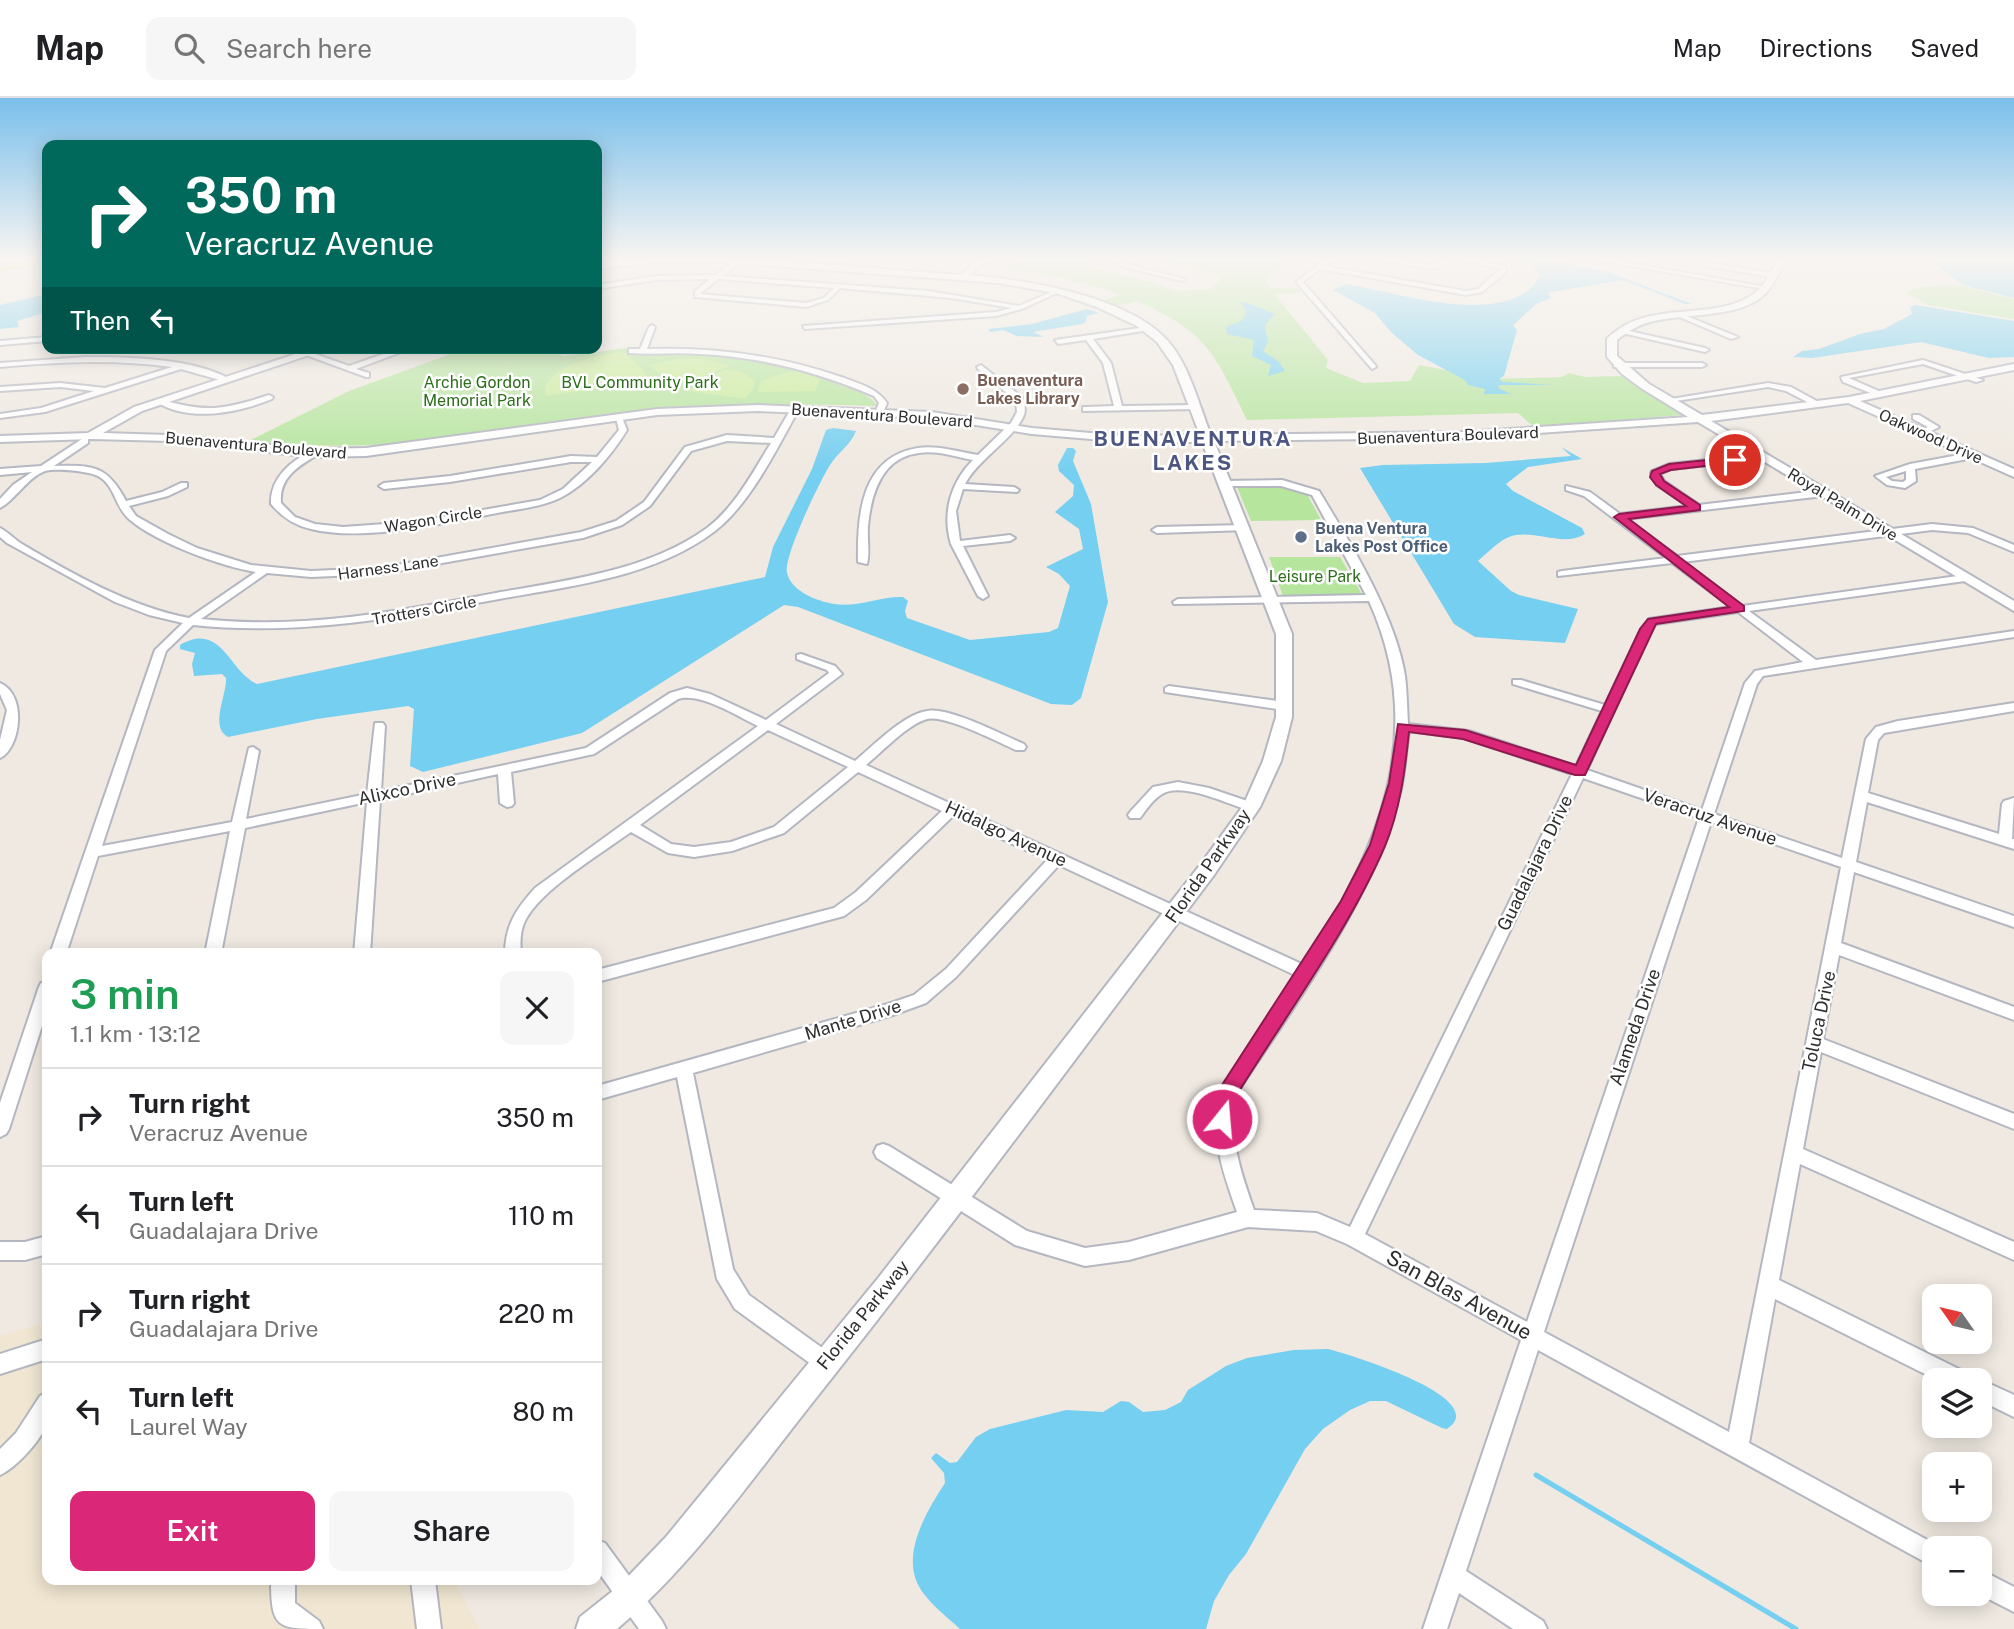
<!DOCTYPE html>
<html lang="en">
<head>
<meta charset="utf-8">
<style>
  :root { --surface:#fff; --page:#f6f6f6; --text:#202124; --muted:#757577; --line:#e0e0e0; --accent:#db2777 }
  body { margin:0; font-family:"Public Sans",sans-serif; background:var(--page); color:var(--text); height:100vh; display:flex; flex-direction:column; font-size:26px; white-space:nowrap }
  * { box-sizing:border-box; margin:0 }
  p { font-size:23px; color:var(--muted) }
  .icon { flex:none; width:38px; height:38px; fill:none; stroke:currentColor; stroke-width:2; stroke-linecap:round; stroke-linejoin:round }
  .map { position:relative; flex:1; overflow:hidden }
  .panel { position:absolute; left:42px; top:850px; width:560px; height:637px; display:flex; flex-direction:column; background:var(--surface); border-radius:14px; box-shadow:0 4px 18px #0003 }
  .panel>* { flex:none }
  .hud { position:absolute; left:42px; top:42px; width:560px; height:214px; border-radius:14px; box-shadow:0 4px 18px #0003; background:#00695c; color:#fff; overflow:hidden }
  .needle { width:46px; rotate:304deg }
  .tools { position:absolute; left:1922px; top:1186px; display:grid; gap:14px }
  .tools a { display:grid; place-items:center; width:70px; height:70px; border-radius:14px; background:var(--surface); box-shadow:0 4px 18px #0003; font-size:35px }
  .pin { position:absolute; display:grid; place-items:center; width:60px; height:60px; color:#fff; margin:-30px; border:4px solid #fff; border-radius:50%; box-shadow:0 2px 7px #0007 }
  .me { position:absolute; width:77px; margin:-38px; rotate:17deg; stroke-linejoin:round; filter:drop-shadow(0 0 5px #0008) }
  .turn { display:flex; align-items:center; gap:24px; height:147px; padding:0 28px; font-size:32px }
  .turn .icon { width:91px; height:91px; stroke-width:2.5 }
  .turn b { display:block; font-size:49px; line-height:60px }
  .then { display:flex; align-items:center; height:66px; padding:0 28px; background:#0003; gap:14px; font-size:26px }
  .round { display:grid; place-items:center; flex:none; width:74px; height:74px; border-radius:14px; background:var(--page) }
  .headline { display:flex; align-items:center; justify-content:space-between; height:119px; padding:0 28px }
  h1 { font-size:42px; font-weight:600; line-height:52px; color:#1e9e55 }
  .action { display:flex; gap:14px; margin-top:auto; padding:14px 28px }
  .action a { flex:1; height:80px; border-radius:14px; background:var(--accent); color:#fff; font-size:28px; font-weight:600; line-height:80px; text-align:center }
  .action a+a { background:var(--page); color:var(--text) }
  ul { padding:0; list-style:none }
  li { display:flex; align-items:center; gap:21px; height:98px; padding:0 28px; border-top:2px solid var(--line) }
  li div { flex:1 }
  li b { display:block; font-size:26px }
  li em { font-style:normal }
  header { display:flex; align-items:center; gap:42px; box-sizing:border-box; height:98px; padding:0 35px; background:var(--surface); border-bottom:2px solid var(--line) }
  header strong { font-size:33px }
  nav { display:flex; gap:38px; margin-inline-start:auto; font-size:24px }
  .search { width:490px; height:63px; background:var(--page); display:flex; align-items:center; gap:18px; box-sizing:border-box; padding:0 24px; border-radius:14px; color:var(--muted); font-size:26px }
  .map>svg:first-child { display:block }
</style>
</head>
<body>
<header>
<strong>Map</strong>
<div class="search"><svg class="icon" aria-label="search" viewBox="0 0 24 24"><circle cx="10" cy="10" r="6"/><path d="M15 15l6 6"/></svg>Search here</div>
<nav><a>Map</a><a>Directions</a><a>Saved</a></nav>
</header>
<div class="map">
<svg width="2014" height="1531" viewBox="0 0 2014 1531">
  <rect width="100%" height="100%" fill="#efe9e1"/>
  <path fill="#f0e6d1" d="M47,1224V1482H454L479,1531H0V1238Z"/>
  <path fill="#b6e59e" d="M1029,159H1074L1089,169L1154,185L1174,193L1212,191L1222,179L1198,170L1145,159H1198L1216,164L1252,159H1294L1269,176L1266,183L1270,190H1297L1301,194L1274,196L1328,262L1326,270L1363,285L1410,283L1419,267L1495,281L1562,279L1569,275L1585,279L1621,278L1682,317L1534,329L1518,315L1247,322C1214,254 1208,235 1137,203L1115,208L1101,203L1120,197C1084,182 1042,176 1004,171Z
    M1959,187L2014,201V221L1928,207L1905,194L1927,188Z
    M467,250H558L562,258L628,250L630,255C708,252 767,260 840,287C853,292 870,295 877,308C795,306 713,304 632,314C503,329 382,361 251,342L349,293Z
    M1288,388L1306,394L1321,422L1251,423L1237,389Z
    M1269,459H1340L1362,496L1283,498Z"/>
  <path fill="#c9ec9a" d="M623,254L643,271L650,283L546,298L545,289C559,263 597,258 623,254Z
    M677,261H704L730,268C694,282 682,295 649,267Z
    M726,271L742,274L754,282V290L745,301L688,293L702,283Z
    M797,272L820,281L815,293L758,294L761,284L774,278Z"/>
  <path fill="#75cff0" d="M1510,159H1530L1608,174L1692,206H1685L1623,182L1551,194L1548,196L1551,200L1536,206L1513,227L1517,232L1504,278L1499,281L1503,284L1554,287H1499L1498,290L1511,296H1484L1485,291L1468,287L1465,282L1418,257L1392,235L1375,215L1333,192L1345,186C1394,193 1509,234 1540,178L1532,166Z
    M1924,159L2014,162V200L1963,187Z
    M47,196V214L17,223L19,229L0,231V207Z
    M1239,204C1245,204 1267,212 1275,216L1265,227L1268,244L1263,253L1279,264L1285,273L1268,278L1271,267L1252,258L1254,242L1227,236L1226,229L1241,223L1246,216L1245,210Z
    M1916,207L2014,223V259L1989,260L1921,244L1812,260L1793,259L1802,253L1819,251L1860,236L1884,231L1912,216L1910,209Z
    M1087,211L1099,215L1087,218L1086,224L1082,226L1033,234L1044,239L1017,238L1003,232L990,234L989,231L1032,226Z
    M833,330L856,333C851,347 837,355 830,367C820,383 783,459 787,475C792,494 817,503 834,506C856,510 880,498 903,499L908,503L905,513L907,520L970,542L1049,534L1058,530L1070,488L1059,476L1046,469L1083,451L1079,431L1055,414L1073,398L1074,387L1059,373L1058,367L1067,350H1073L1076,353L1073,363L1091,406L1108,504L1081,600L1072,607L1051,606L798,509L784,507L582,635L423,674L410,668L414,611L408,608L317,621L228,639C209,629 227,597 226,580L222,576L194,578L192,566L195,555L180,551V547C222,523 228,573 257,586L765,479L773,449L812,371L826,332Z
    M1561,349L1582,361L1528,369L1506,386L1513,393L1582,430L1585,436C1563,450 1532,430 1509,439C1499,443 1487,455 1478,463L1511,493L1519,497L1578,511L1565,545L1475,539L1454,526L1360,370L1383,367L1485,365L1571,358Z
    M1328,1251C1345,1255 1494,1300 1447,1331L1442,1330L1386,1303H1370L1350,1312L1323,1331L1305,1351L1246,1456L1229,1477L1214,1503L1206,1531H960C948,1520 934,1509 924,1496C897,1462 925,1416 945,1385L944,1375L931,1360L936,1355L950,1365L957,1364L976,1339L990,1331L1066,1312L1103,1314L1121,1303L1129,1304L1143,1314L1165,1312L1181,1304L1188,1292L1226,1268L1247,1260L1294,1252Z"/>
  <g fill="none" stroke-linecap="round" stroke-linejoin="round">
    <path stroke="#75cff0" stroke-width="5" d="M1536,1377L1796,1531"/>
    <defs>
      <path id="street" d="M740,159H747L723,178L928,193L1019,208L1056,192L1061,193L1022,211L996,218L805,231L803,228L996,214L1012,210L951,200L840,190L828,202L806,209L695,199V193L710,181L656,182L597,191V187L656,178L715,177ZM718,181L834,190L824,200L806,205L700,196Z
        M1104,159H1112L1125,166L1185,181L1182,183L1121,168Z
        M1329,159H1336L1324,168L1466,193L1478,191L1500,171L1454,160L1441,168L1431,171L1364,159H1380L1431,167L1447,159H1465L1505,169L1506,174L1482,194L1466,197L1320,171L1303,184L1375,267L1376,269L1372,271L1296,184Z
        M1578,159H1594L1767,189L1764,191Z
        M1708,165L1772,175L1775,177L1772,179L1706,168Z
        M1675,215H1679L1738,239L1731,241L1675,217Z
        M652,227L655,229L647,251C714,249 778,257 841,279C858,285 877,290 887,305L881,320L877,322L873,320L879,305L874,298C818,274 762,259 700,256C677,254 653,257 629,255V251H640L649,229Z
        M1147,229L1149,232L1093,241L1111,265L1122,308L1196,307H1199V311L1083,313V309H1086L1114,308L1103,265L1086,242L1058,246L1055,242Z
        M1620,231L1705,250L1709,252L1705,254L1618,234Z
        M47,239V243L0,247V243Z
        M235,250H246L237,254L233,252Z
        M287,250H298L349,268L401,250H412L356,271L369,275V279H366Z
        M86,259C127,259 196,260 231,282L227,284L181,271L45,314L0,320V316L41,310L94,293L60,289L0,293V289L60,285L105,290L172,269C115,261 58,264 0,269V265Z
        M1923,262L1983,282L1976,284L1923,266L1849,280L1881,294V298H1878L1843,284L1841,279Z
        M1617,265H1702L1706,267L1702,269H1614V265Z
        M981,267L1023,300C1024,306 1026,311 1024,317C1014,341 979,360 965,386L1014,389L1019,392L1017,394L963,391L956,413L960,443L1010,437L1015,440L1010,443L963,448L988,498L983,501L978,498L951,446C942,416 950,385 973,362C956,359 937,352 919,355C882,359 871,396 868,428C867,441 870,455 867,466L858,464C857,417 861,359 918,350C937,347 959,354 978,357L1011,325L1017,314L1016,303L978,271L977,269Z
        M1768,285L1791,289L1822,306L1815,308L1786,293L1768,289L1669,304L1665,302Z
        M269,297L273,299L272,301C237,315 189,325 155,303L159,301C206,315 223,312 269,297Z
        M792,309L799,311C777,350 751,405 715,433C655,479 571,488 499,501C397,520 298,538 193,527L166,553L102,748L232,724L249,650L253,649L259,653L246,721L367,696L375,625H383L385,628L381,693L586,650L670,595L687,590L710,596L766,622L829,575L827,572L797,561V557L801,556L835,568L842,576L776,626L855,663C873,648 904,616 927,613C950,609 1002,637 1024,646L1026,649L1024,652H1016C998,644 944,616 927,621C908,626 882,654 866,667L1304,867C1378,754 1429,635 1369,503L1174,506L1173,504L1178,501L1366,497L1312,397L1281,388H1226L1223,387V383L1282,382L1319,393C1350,444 1396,519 1405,578C1407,593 1407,610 1408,626L1469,633L1576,668L1602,613L1513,586V582H1521L1605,607L1641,531L1649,521L1731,509L1672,465L1558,478V474L1562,473L1666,460L1584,398L1566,392V388L1590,394L1620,416L1688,408L1657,387L1651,375L1652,373L1669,366L1764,356L1768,359L1767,361L1671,371L1660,376L1664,383L1699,407L1824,392L1829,395L1824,398L1626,421L1677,458L1932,426L1973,430L2014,447V454L1968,435L1932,432L1683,464L1742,508L1965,477L1970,480L1965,483L1749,513L1816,562L2014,533V539L1763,578L1757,586L1714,716L1842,760L1866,641L1876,629L1898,623L2014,605V613L1884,635L1878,642L1868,695L1999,736L2002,706L2004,703L2014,700L2012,741H2014V751L1867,704L1856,764L2014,818V829L1854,774L1841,845L2014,909V922L1839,857L1823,941L2014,1016V1031L1821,954L1803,1051L2014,1144V1162L1800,1066L1779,1182L1969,1276L1972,1283H1939L1775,1201L1749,1345L1942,1450L1934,1451V1469L1538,1252L1466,1473L1543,1523L1547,1531H1513L1459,1495L1447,1531H1423L1521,1242L1347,1146L1316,1133L1248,1129L1129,1162L1085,1168L1015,1147L877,1060L874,1054L877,1048L883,1046L889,1048L1027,1133L1085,1150L1129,1144L1237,1114C1221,1068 1211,1043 1221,993L1297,878L1059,767L956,879L926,905L890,918L693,975L733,1171L749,1197L832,1257L835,1264L832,1271L825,1274L818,1271L735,1211L717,1181L677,979L597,1002V988L888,906L914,897L946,871L1047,762L953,718L866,802L844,818L597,884V872L834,810L856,794L942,713L858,674L784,735L732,753L694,759L668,755L631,734C602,755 540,792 525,823C520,833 520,845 521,856H505C505,828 516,811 535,790L758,628C737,618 700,594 678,601L594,656L511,674L514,705L512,708L507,709L500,705L498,676L380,702L370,856H354L367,704L245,730L221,856H205L230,733L98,758L66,856H50L155,552L183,525L149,517L115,504L7,445L0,439V430C8,434 14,441 22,446C72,476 131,509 189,520L256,474C222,469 155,444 129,421C115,409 115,387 98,378C88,373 56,370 45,373C27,380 15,402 0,410V401L13,387L32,374L0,377V371L41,368L82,341H88V345L54,368C93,367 107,367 126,403L162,394L181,385H187V389L168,398L129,408L136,418L168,436L197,450L251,467L311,473L380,470L581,434L616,423L644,404L685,349L727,337L774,340ZM727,343L771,345C753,374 735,409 707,430C649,472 571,482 501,494C401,513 303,532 201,521L267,475L311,479L380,476L583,440L622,427L650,408L691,353ZM1738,514L1803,564L1755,573L1745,585L1702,712L1587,672L1651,532L1656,526ZM768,632L848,669L774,729L731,744L694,749L671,746L640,727ZM1409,633L1464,640L1572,676L1350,1129L1317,1115L1254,1112C1239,1069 1229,1041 1237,995C1300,899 1372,804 1401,691C1405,673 1406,652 1409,633ZM1583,680L1699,720L1527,1224L1365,1136ZM1711,724L1841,769L1729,1334L1544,1234Z
        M615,317H621L627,332C611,358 587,386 560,400C541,409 518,411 497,415C445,425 363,444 311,431C294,427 282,419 271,406C270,380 291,362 314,352L317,353V357C297,369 279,380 281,405L295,419L315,426L343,429L414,424L540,402L563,391L592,364H571L450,384L384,391L379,388L384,385L450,378L571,358L597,359L619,332Z
        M1913,317H1919L1939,329L1925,336H1919V332L1928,329L1913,321Z
        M1975,354L1978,355V359L1915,371L1916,383L1905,390L1887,387L1875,378L1910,366ZM1906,373V382L1903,384L1892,383L1886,379Z
        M1244,427L1247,428V432L1157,435L1152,432L1157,429Z
        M0,585C28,597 20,651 0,660V642L7,612L0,596Z
        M1169,588L1284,604L1290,608L1284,612L1165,594V590Z
        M1178,684L1209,690L1256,706L1258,709L1251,713C1230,707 1182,683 1162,696C1153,701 1146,712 1140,720H1130L1128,717L1130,714L1153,689Z
        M47,883V912L9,1031L6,1036L0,1039V1005L39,889L41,885Z
        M47,1138V1156L25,1162H0V1144H25Z
        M47,1241V1261L0,1276V1256Z
        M1979,1281L2014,1297V1319L1979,1302V1283H1974Z
        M47,1294C47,1303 49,1314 47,1323C44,1340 16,1370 0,1377V1351L16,1335L40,1298Z
        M597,1442L605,1445L662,1523L666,1531H639L597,1472Z
        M1979,1471L2014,1489V1514L1979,1496Z
        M271,1482H295V1505L319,1523L323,1531C277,1531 271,1530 271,1482Z
        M411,1482H435L441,1531H417Z"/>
      <path id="secondary" d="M650,159H730L962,177C972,165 979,159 995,159L978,169L970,177C1027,182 1123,198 1164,239C1189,264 1198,305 1211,337L1465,334L1688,319L1641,290L1622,276L1607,259V241C1648,199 1713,226 1755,195C1766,187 1772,171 1779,159H1787C1780,172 1775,186 1765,196C1740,221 1682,215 1650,224C1637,227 1627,234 1617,242V258L1649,286L1702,317L1849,299L2014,266V272L1860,303L2014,371V379L1848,305L1711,323L2014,503V513L1698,324L1465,340L1214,343L1292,536V619L1281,663L1260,709L1214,777C1083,950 955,1125 820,1295C756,1375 696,1464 617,1531H576L580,1519L619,1488L666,1439L879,1179L1200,767L1243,708L1263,663L1276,619V536L1202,344H1126L1032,336L932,320L758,313L657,317L366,358L314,359L169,343L92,341L0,344V338L88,335L134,309L314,250H330L142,313L103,335L169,337L314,351L366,350L657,311L758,307L932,314L1032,330L1126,338L1200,337L1173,267L1157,244L1137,228L1097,209L1056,195L998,185L720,164L650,165L597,171V166Z"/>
      <path id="primary" d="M39,159H47V163L0,174V168Z"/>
    </defs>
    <use href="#street" stroke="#b4b7c1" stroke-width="4"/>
    <use href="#secondary" stroke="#b4b7c1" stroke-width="4"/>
    <use href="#primary" stroke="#c9c9c9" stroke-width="3"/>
    <use href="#street" fill="#fff" fill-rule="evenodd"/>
    <use href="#secondary" fill="#fff" fill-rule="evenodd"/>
    <use href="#primary" fill="#f2d163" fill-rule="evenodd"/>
  </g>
  <linearGradient id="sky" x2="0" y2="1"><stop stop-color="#7abfeb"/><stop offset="0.43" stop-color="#f8f5f2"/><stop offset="1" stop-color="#f8f5f2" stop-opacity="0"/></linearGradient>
  <rect width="2014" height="374" fill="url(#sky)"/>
  <path fill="#db2777" stroke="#8e194d" stroke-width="2" d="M1735,359L1740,362L1739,364L1671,372L1660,376L1664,383L1700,407V412L1629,421L1744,508V513L1656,526L1585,677H1575L1463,641L1409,634C1405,673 1400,712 1385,748C1349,832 1286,917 1238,995L1229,1027L1222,1029L1215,1027L1212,1021L1222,987L1341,803L1370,747L1389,685L1398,626L1465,632L1576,667L1640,531L1648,521L1729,509L1614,419L1619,416L1686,408L1656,387L1650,379L1652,373L1669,366Z"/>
  <circle fill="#8d6e63" stroke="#fff" stroke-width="2.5" cx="963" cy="291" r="7"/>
  <circle fill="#5c6f8a" stroke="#fff" stroke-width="2.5" cx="1301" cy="439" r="7"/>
  <g text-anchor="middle" stroke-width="5" stroke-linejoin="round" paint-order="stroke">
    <g font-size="16" font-weight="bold" fill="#785e54" stroke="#fff" text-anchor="start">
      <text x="977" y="288">Buenaventura<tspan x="977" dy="18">Lakes Library</tspan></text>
    </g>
    <g font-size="16" fill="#2c6e1b" stroke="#fff">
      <text x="477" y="290">Archie Gordon<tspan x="477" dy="18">Memorial Park</tspan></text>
      <text x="640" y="290">BVL Community Park</text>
      <text x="1315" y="484">Leisure Park</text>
    </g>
    <g font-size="16" fill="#2e2e2e" stroke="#fff">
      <text transform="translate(882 317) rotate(4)" y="6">Buenaventura Boulevard</text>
      <text transform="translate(1448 337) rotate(-2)" y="6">Buenaventura Boulevard</text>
      <text transform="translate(1931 338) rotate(24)" y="6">Oakwood Drive</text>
      <text transform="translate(256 347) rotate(5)" y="6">Buenaventura Boulevard</text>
      <text transform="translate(1843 406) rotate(31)" y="6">Royal Palm Drive</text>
      <text transform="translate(433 421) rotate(-9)" y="6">Wagon Circle</text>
      <text transform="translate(388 469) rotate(-8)" y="6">Harness Lane</text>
      <text transform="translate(424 512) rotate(-10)" y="6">Trotters Circle</text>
    </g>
    <g font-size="16" font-weight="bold" fill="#4e5e75" stroke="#fff" text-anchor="start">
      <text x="1315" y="436">Buena Ventura<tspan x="1315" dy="18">Lakes Post Office</tspan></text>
    </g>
    <g font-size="18" fill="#2e2e2e" stroke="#fff">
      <text transform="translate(407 691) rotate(-12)" y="6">Alixco Drive</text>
      <text transform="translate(1710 719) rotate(19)" y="6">Veracruz Avenue</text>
      <text transform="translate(1006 736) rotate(25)" y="6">Hidalgo Avenue</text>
      <text transform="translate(1535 765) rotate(-64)" y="6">Guadalajara Drive</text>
      <text transform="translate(1208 768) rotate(-55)" y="6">Florida Parkway</text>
      <text transform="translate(853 922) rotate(-17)" y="6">Mante Drive</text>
      <text transform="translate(1819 923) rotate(-78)" y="6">Toluca Drive</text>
      <text transform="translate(1635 929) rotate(-71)" y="6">Alameda Drive</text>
      <text transform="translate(863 1217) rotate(-51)" y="6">Florida Parkway</text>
    </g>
    <g font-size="21" font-weight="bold" letter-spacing="2" fill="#4d5680" stroke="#fff">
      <text x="1193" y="348">BUENAVENTURA<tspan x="1193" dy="24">LAKES</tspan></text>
    </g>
    <g font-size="21" fill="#2e2e2e" stroke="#fff">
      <text transform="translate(1459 1197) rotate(29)" y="7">San Blas Avenue</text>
    </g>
  </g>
</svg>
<div class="tools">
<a><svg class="needle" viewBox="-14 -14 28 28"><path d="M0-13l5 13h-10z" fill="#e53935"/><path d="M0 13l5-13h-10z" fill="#757577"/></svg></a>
<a><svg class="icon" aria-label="layers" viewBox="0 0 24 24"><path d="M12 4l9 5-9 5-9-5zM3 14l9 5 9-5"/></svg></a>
<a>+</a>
<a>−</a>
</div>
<div class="pin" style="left:1735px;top:362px;background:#d93025"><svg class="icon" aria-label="arrive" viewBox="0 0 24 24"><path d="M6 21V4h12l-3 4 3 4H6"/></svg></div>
<svg class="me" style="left:1222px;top:1021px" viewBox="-20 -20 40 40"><circle r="17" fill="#db2777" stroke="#fff" stroke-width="3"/><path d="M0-11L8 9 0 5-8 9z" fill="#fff"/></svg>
<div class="hud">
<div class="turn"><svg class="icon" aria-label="right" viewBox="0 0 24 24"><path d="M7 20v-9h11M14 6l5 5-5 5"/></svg><div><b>350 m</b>Veracruz Avenue</div></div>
<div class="then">Then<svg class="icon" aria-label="left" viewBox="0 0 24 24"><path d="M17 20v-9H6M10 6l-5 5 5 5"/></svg></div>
</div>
<section class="panel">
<div class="headline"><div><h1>3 min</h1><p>1.1 km · 13:12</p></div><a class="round"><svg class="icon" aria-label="close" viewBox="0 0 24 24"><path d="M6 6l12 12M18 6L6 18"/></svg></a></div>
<ul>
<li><svg class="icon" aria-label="right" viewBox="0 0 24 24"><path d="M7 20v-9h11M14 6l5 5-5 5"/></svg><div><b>Turn right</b><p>Veracruz Avenue</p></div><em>350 m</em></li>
<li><svg class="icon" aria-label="left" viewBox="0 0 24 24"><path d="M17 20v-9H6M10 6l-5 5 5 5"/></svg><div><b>Turn left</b><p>Guadalajara Drive</p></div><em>110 m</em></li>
<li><svg class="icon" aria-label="right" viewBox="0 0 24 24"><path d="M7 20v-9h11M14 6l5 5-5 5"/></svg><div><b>Turn right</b><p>Guadalajara Drive</p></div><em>220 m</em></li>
<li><svg class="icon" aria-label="left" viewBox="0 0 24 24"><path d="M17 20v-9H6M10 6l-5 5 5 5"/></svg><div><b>Turn left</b><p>Laurel Way</p></div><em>80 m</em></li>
</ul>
<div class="action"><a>Exit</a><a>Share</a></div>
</section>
</div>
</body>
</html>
